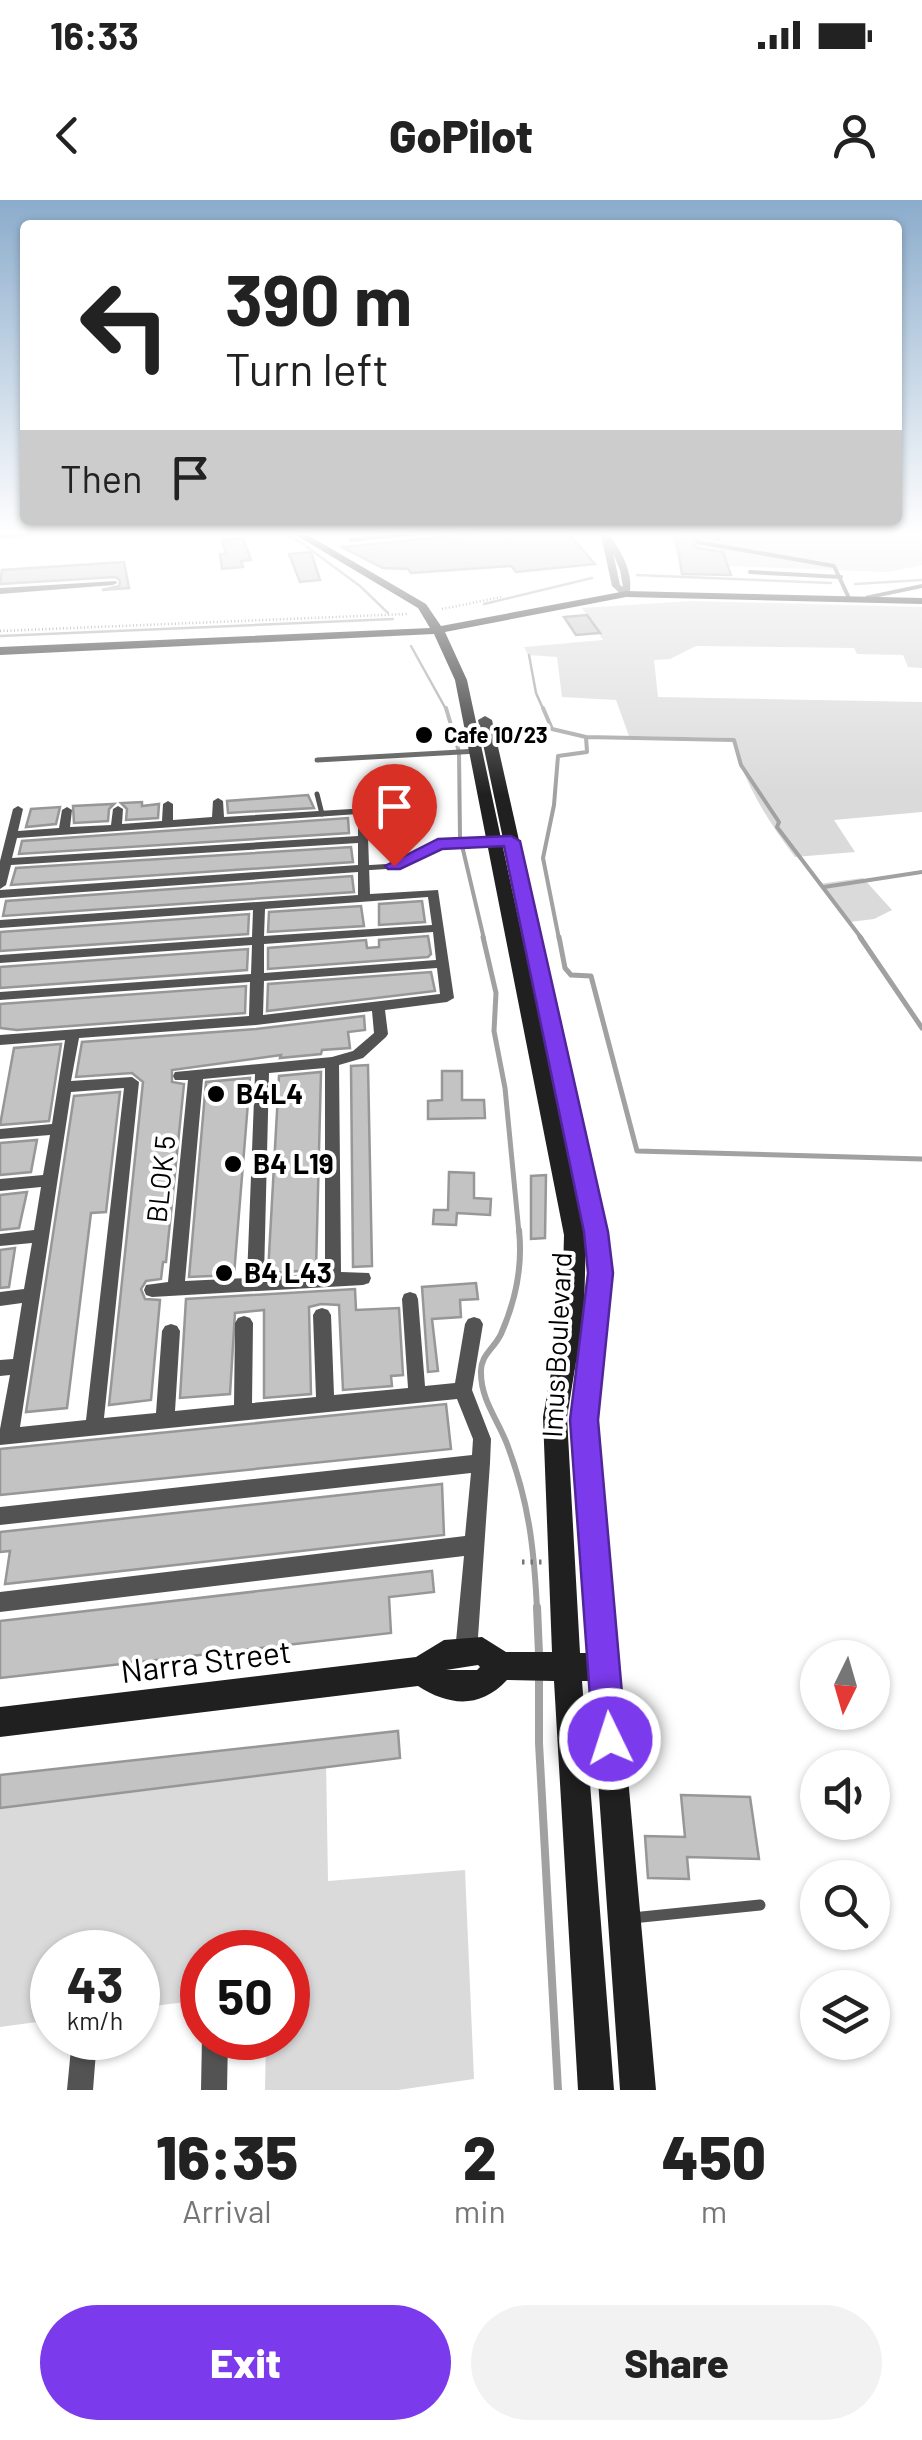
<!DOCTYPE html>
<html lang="en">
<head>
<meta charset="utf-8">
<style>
  :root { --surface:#fff; --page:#f2f2f2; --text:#222; --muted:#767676; --accent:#7c3aed }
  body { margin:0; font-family:Barlow,sans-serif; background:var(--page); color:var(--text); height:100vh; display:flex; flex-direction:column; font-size:38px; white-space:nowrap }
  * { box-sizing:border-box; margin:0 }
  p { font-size:32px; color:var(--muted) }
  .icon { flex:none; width:55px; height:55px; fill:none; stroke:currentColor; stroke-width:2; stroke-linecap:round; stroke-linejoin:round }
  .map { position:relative; height:1890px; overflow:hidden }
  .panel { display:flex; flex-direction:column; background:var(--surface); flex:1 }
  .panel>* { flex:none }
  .top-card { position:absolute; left:20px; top:20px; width:882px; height:305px; border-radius:10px; box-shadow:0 2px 8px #0004; background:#fff; color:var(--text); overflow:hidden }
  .needle { width:65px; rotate:185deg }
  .controls { position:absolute; left:800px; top:1440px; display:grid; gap:20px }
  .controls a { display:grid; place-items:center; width:90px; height:90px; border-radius:50%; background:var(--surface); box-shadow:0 2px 8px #0004; font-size:50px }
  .speed { position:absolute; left:30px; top:1730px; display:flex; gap:20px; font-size:50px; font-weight:700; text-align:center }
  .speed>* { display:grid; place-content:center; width:130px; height:130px; border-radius:50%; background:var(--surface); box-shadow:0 2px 8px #0004; line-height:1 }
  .speed small { font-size:25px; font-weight:400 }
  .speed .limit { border:15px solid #d22; background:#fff; color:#111 }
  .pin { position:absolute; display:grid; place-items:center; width:85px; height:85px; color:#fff; margin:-102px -42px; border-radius:50% 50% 50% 0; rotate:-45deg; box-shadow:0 0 10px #0007 }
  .pin .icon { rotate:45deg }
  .me { position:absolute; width:110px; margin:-55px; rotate:356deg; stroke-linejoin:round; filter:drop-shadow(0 0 8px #0008) }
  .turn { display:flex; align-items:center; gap:35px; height:210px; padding:0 40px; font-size:45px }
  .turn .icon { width:130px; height:130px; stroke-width:2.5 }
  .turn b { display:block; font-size:70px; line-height:85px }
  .then { display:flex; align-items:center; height:95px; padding:0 40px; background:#0003; gap:20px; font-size:38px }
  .eta { display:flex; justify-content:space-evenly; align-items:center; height:170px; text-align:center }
  .eta b { font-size:60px; font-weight:800; line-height:70px }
  .cta { display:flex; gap:20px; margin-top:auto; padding:20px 40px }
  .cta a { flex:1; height:115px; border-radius:60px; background:var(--accent); color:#fff; font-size:40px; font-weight:800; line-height:115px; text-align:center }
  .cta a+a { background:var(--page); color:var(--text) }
  .status { display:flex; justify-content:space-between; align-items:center; height:70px; padding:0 50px; background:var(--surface); direction:ltr }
  .status svg { height:28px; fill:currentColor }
  header { display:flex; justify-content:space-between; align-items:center; height:130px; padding:0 40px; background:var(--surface); font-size:45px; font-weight:800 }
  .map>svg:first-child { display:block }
</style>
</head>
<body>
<div class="status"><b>16:33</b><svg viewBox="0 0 49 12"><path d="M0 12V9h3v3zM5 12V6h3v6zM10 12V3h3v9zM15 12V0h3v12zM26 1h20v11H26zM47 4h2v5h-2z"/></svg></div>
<header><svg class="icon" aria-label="back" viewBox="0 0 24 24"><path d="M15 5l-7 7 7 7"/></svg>GoPilot<svg class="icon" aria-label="person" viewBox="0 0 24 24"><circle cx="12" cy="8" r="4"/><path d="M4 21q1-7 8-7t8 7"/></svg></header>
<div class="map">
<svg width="922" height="1890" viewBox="0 0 922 1890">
  <rect width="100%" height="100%" fill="#fff"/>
  <path fill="#dadada" d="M669,331L922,333V365L888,372L680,364Z
    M690,401L922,407V468L908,467L903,455L857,454L854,448L696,446L670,459L654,460L658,497L922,502V612L834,620L855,652L795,657C767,620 744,583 732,538L629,536L616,500L562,497L557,457L528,455L524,447L603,440L582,408Z
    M863,678L892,710L874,719L850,722L818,684Z
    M326,1560L328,1681L465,1670L474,1879L398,1890H265L266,1838H288V1752H202V1800L138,1808V1752H52V1820L0,1827V1600Z"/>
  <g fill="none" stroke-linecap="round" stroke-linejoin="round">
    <path stroke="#a1a1a1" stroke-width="2.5" d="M282,331L305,345
      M307,347L360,386L388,413
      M637,375L831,383
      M855,384L922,380
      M484,404L592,378
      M0,436L393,419
      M411,446L447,511
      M529,455L536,493L544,511"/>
    <path stroke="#a1a1a1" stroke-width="4" d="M446,508L459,552L460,637L484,739
      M543,508L552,529L586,537L587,552L558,556L554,605L543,658L559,739
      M586,537L734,540L741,565L779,622L777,627L862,739
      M824,687L922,672"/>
    <path stroke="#a1a1a1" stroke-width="5" d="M483,737L496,793L494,831L505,888L519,1033
      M559,737L565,768L571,775L591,776L637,951L922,959
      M860,737L922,828"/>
    <path stroke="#a1a1a1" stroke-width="6" d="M519,1030C523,1067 516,1100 501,1134C494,1149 480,1155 481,1173C481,1200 498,1220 507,1244C529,1302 534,1348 537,1409"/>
    <path stroke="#a1a1a1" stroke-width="8" d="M537,1407L539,1454
      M539,1475V1543L558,1890"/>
  </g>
  <path fill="#c3c3c3" stroke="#979797" stroke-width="2.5" d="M501,331H566L595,364L516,372L511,366L411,373L408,369L383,368L342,347Z
    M676,336H718L719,340L696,336L692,343L696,348L723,352L731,375L682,374Z
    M243,338L251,360L241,361L243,367L222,369L220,354H226L222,340Z
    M311,352L320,380L300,382L289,354Z
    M124,362L129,388L102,390L119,386L120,381L116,377L0,384L2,370Z
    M587,415L600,433L576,435L564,417Z
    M308,595L314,608L228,613L227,601Z
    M142,602V606L159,604L158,618L126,620L127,609L121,603Z
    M114,604L109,609L108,621L74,623L73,606Z
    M60,607L56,624L26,627L31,609Z
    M348,618L349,633L19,654L22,641Z
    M351,647L353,662L11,685L16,668Z
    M352,676L354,692L3,716L6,701Z
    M422,701L425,722L379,725V704Z
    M361,706L364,726L268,732L269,712Z
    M249,714L248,734L0,751V732Z
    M428,736L431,754L428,757L268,769V748L366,740L367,748L379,747V740Z
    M248,749L247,770L0,788V767Z
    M431,772L435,791L267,811L268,784Z
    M246,786L245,813L17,830L0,828V804Z
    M364,816L365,830L348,832L350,848L322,850L321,854L280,858L281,855L172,870V882L184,884L166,1062H163L161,1079L146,1081L141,1089L145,1099L160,1100L151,1200L109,1205L143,882L132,873L76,877L82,842L256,829Z
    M61,844L49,921L0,925L14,848Z
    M368,865L372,1066L353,1067L351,866Z
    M442,871H462V900H484L485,918L428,919V901L442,900Z
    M321,872L316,1070L268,1073L279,876Z
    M250,878L234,1075L189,1077L206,882Z
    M120,892L106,1012L91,1013L67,1208L26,1212L74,896Z
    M37,940L31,972L0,975V943Z
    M449,972L474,973V998L491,999L490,1015L457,1013L456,1025L433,1024L434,1010H448Z
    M546,975L545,1038L531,1039V976Z
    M27,992L19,1028L0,1030V995Z
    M15,1048L9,1087L0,1088V1050Z
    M476,1083L478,1099L460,1100L461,1117L432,1119L438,1171L428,1172L422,1087Z
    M355,1089L356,1110L399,1108L403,1175L391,1176L392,1186L343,1190L339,1105L321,1104L309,1107L311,1194L264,1198V1110L235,1113L230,1194L180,1198L186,1099Z
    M446,1204L451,1249L0,1295V1249Z
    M442,1284L444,1335L5,1384L10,1351L0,1352V1332Z
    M432,1371L434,1392L389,1397L391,1433L0,1478V1421Z
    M398,1531L400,1558L0,1608V1575Z
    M681,1595L750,1597L759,1659L687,1657L689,1679L648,1678L645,1636L685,1637Z"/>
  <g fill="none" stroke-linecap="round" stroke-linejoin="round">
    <path stroke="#757575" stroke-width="2.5" stroke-dasharray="1 2.5" stroke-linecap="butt" d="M442,409L501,397
      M0,431L407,414"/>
    <path stroke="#757575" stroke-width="5" stroke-dasharray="2.5 6" stroke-linecap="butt" d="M522,1362H542"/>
    <path stroke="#535353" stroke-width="4" d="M654,331L657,335
      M351,340L443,331
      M697,342L834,366L848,396
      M750,372L841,377"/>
    <path stroke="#535353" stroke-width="5" d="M317,560L478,551
      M317,594L322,614
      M363,668L394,666L438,644L497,641"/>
    <path stroke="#535353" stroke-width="11" d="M632,1718L760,1705"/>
    <path fill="#535353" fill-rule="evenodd" d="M41,331H66L0,339V335Z
      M600,331H608C620,351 635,372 629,396H623L612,386ZM613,353L620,370L623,387L620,385Z
      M116,381L117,383L113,385L0,394V388Z
      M922,384V388L869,399L865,396Z
      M218,598L223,601L224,617L367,608L370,694L438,690L454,798L447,802L385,810L388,834L386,837L363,858L339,865L341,1072L369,1073L371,1078L369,1083L363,1085L152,1097L146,1095L144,1090L146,1085L168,1082L188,880H175L173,876L175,872L332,857L353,851L374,833L372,811L256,825L79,838L71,881L132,877L139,882L104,1218L156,1213L162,1131L165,1126L171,1124L177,1126L180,1131L175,1211L234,1205L235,1123L238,1118L244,1116L250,1118L253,1123L252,1203L316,1197L313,1115L316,1110L322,1108L328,1110L331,1115L334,1195L408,1188L402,1099L404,1094L410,1092L416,1094L418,1099L425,1186L455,1183L465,1124L468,1119L474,1117L480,1119L483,1124L472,1190L491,1239L490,1263L477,1452L473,1459L466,1463L459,1459L455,1452L464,1356L0,1412V1392L465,1336L471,1273L0,1325V1307L472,1255L473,1239L457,1199L0,1245V1229L10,1175L0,1176V1160L13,1159L22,1103L0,1106V1092L24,1089L32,1043L0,1046V1034L34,1030L41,987L0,991V979L43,975L50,935L0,939V929L52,924L65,840L0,845V835L249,816L250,782L0,800V792L251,774L252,745L0,763V755L252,737L253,710L0,728V720L358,695V672L0,698V690L358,665V643L11,665L6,685L0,689V661L13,609L18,606L23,609L18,631L59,628L62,610L67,607L72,610L70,627L111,625L113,609L118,606L123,609L122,624L162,621L163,604L168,601L173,604V620L212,617L213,601ZM358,614V636L12,658L17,638ZM428,697L432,725L264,736L265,709ZM433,732L436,760L264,773V744ZM437,768L440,794L263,815L264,781ZM325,868V1073L264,1077L269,873ZM255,874L247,1078L185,1081L203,879ZM124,888L86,1220L20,1227L71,892Z
      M202,1837L228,1838L227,1890H201Z
      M72,1838L97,1839L93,1890H67Z"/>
    <path fill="#202020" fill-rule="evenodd" d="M289,331H301L426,404L441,426L626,391L922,398V404L626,397L445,432L467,480L586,1034L478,520L485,516L492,520L607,1032C615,1100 600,1153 596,1220L656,1890H620L591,1481H582L614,1890H578L554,1481L507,1480C480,1509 449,1506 418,1486L0,1537V1507L416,1457L444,1440L482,1437L506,1452H552L543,1217L562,1112L564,1035L455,480L434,434L0,455V447L430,428L418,408ZM586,1036C591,1078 587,1115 577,1157L584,1112ZM576,1162L572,1220L589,1453H580L567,1217ZM478,1465L480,1467L477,1470H446Z"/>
  </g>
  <linearGradient id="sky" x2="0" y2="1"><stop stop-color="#8baccc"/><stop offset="0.56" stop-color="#fff"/><stop offset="1" stop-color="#fff" stop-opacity="0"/></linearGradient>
  <rect width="922" height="595" fill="url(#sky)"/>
  <path fill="#7c3aed" stroke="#51269a" stroke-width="2.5" d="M511,636L520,641L608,1032L613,1073L598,1220L626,1539L621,1551L610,1556L598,1551L593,1539L570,1220L588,1073L584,1032L504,646L442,649L400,669H388L385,666L438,639Z"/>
  <g fill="#000" stroke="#fff" stroke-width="4">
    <circle cx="424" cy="535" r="10"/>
    <circle cx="216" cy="894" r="10"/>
    <circle cx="233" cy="964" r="10"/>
    <circle cx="224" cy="1073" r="10"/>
  </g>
  <g text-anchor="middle" stroke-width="8" stroke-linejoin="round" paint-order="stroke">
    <g font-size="22" font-weight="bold" fill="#000" stroke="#fff" text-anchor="start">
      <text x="444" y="543">Cafe 10/23</text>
    </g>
    <g font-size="28" font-weight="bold" fill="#000" stroke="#fff" text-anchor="start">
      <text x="236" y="904">B4L4</text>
      <text x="253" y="974">B4 L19</text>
      <text x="244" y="1083">B4 L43</text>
    </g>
    <g font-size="28" fill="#000" stroke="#fff">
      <text transform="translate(161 979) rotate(-84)" y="10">BLOK 5</text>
      <text transform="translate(557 1145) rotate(-87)" y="10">Imus Boulevard</text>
    </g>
    <g font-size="32" fill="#000" stroke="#fff">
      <text transform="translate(206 1462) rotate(-7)" y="11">Narra Street</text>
    </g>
  </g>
</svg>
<div class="controls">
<a><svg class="needle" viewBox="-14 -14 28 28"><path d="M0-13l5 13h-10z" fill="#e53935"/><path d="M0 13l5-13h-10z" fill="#767676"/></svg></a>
<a><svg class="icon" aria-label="sound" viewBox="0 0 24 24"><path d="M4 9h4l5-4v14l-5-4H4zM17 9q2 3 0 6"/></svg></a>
<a><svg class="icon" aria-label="search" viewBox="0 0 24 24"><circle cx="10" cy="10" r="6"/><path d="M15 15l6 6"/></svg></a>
<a><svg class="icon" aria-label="layers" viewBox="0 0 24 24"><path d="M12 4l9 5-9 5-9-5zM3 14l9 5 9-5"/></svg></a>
</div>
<div class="speed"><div>43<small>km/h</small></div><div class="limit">50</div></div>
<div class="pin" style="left:394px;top:666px;background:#d93025"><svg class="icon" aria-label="arrive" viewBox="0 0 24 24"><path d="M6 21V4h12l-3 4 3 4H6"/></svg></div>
<svg class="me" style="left:610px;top:1539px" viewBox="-20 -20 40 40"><circle r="17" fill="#7c3aed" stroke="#fff" stroke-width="3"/><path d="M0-11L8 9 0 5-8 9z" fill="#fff"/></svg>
<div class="top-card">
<div class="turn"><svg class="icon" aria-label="left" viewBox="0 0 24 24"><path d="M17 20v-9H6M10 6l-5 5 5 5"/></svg><div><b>390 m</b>Turn left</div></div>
<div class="then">Then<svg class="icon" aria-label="arrive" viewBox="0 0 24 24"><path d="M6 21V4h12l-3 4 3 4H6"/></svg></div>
</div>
</div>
<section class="panel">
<div class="eta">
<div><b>16:35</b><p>Arrival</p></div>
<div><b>2</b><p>min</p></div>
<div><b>450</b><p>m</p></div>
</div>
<div class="cta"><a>Exit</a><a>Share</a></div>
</section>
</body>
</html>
